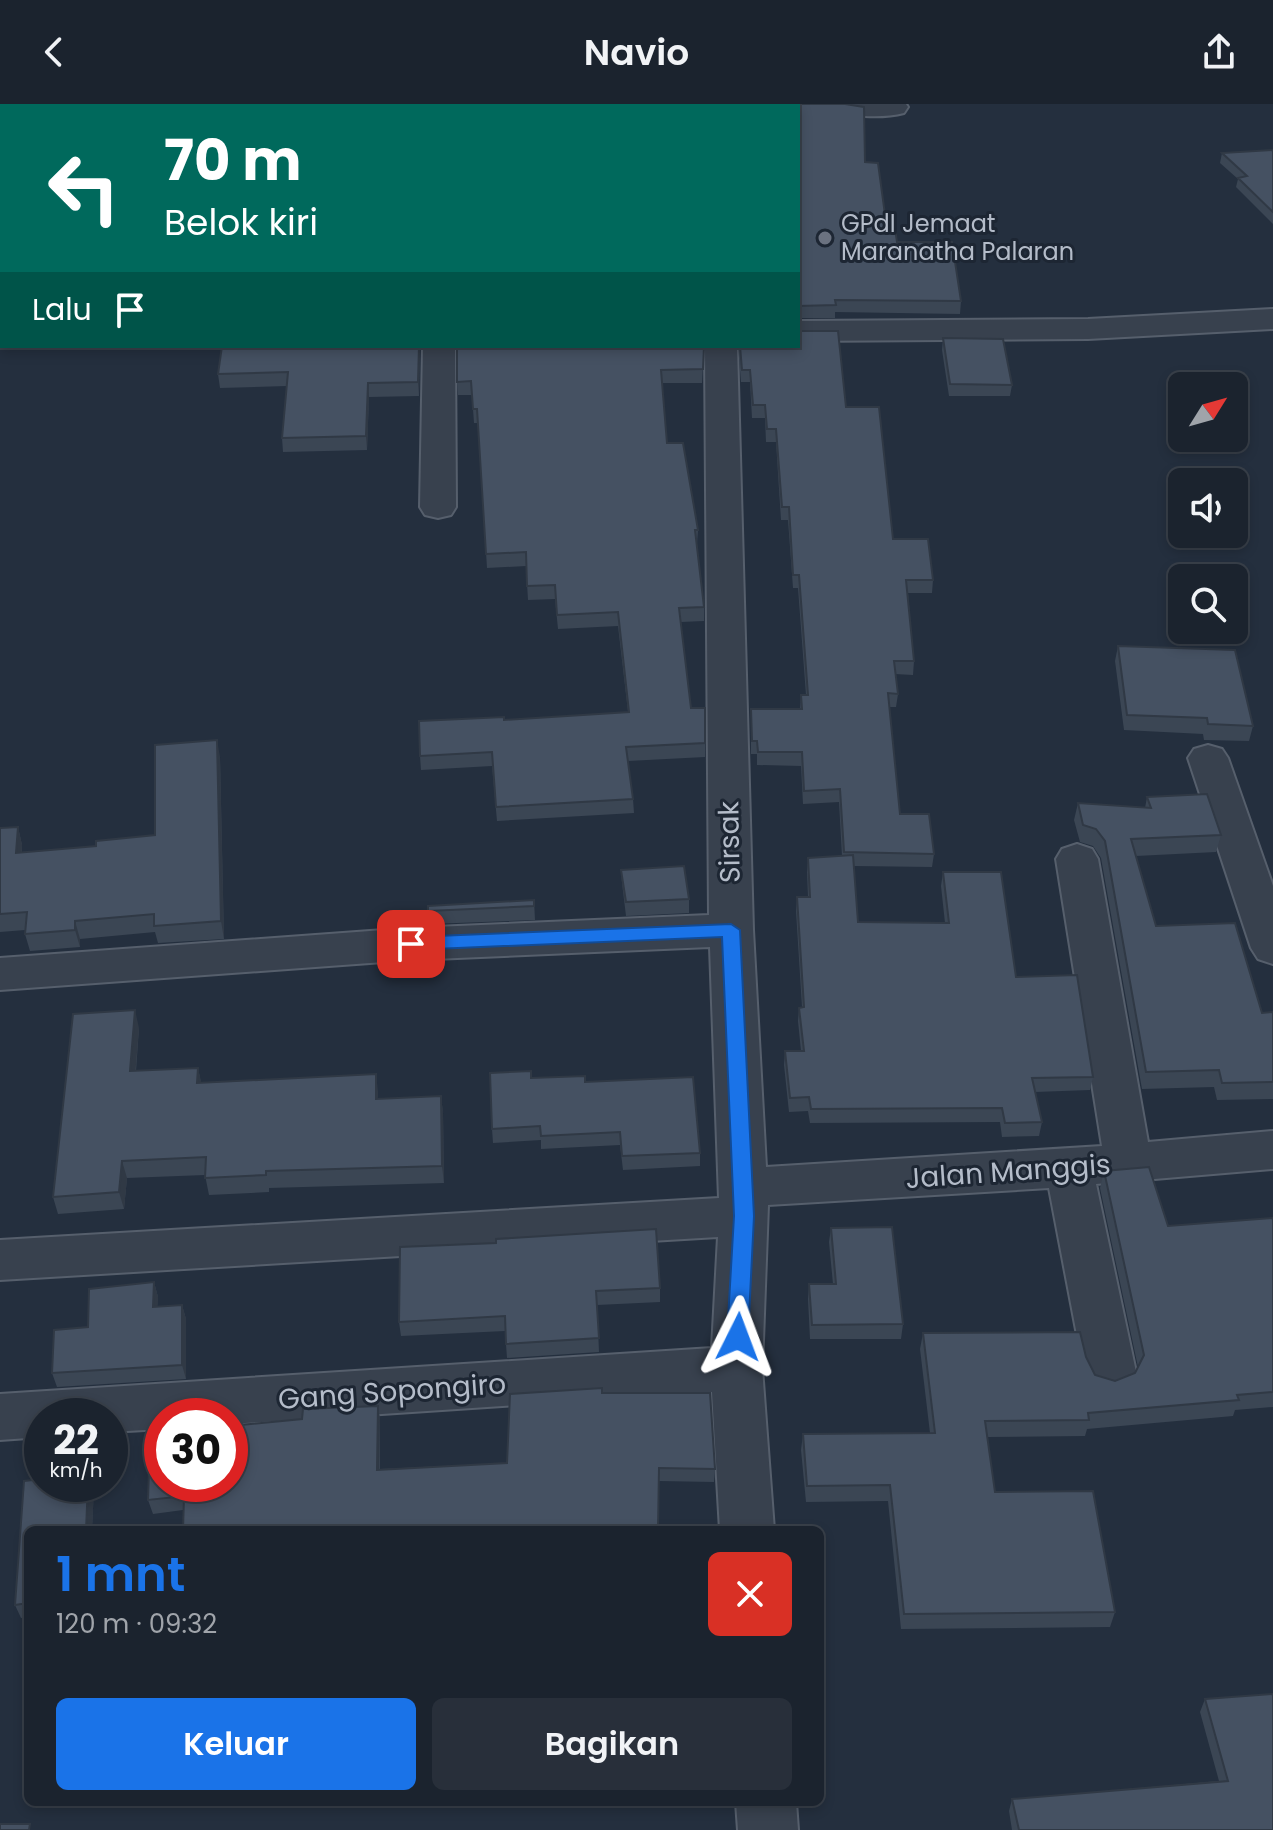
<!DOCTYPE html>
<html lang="id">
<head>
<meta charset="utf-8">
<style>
  :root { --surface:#1b232e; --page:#282f3a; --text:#f1f3f6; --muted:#a0a4aa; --line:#39404a; --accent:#1a73e8 }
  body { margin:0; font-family:Poppins,sans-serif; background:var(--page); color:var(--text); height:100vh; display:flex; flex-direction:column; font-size:30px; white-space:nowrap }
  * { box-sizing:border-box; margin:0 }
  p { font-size:26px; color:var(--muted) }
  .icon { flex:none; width:44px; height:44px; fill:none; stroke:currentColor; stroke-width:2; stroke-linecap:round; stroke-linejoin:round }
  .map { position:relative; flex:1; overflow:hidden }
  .panel { position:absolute; left:24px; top:1422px; width:800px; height:280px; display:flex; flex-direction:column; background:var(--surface); border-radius:12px; box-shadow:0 4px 12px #0003,0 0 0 2px var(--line) }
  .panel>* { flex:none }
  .top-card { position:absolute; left:0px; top:0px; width:800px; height:244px; box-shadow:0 4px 12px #0003,0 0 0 2px var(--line); background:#00695c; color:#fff; overflow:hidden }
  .needle { width:52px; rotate:53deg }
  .buttons { position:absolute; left:1168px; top:268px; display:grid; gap:16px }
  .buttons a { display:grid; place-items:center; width:80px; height:80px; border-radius:12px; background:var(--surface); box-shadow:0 4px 12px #0003,0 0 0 2px var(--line); font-size:40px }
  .speed { position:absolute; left:24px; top:1294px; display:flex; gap:16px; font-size:40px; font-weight:700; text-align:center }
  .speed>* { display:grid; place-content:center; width:104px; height:104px; border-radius:50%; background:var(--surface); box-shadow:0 4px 12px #0003,0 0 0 2px var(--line); line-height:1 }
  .speed small { font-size:20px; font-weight:400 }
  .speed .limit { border:12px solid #d22; background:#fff; color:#111 }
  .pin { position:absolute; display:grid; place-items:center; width:68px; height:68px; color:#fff; margin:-34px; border-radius:16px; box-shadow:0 4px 12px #0006 }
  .me { position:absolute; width:88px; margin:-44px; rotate:3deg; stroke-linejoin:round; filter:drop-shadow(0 0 6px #0008) }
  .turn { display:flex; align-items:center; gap:28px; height:168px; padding:0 32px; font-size:36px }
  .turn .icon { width:104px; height:104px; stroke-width:2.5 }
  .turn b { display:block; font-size:56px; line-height:68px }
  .then { display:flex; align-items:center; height:76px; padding:0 32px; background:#0003; gap:16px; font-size:30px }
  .round { display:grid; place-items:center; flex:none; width:84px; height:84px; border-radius:12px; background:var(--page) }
  .overview { display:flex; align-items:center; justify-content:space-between; height:136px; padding:0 32px }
  h1 { font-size:48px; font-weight:600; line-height:60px; color:var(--accent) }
  .cta { display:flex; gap:16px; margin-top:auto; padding:16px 32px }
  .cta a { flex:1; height:92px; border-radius:12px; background:var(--accent); color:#fff; font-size:32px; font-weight:600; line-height:92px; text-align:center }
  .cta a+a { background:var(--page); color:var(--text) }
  header { display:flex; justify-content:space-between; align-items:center; height:104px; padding:0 32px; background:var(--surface); font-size:36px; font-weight:600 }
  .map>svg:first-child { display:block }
</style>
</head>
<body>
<header><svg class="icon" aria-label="back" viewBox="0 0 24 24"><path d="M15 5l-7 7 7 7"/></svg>Navio<svg class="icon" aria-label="share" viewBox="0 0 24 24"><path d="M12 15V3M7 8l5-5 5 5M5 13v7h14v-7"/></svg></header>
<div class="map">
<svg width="1273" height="1726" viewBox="0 0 1273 1726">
  <rect width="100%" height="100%" fill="#242f3e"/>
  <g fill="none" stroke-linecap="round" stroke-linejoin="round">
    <defs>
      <path id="minor" d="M706,0H734V2H706Z
        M821,0H906L908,3L904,9C881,15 848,12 825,6Z
        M0,202H2V222H0Z
        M1273,205V225L1088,235L798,237V217L1088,215Z
        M423,242H455L456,403L451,411L438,414L425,411L420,403Z
        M705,242H737L753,826L766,1063L1102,1042L1056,755L1062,745L1077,740L1092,745L1098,755L1148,1038L1273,1027V1065L1096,1080L1136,1268L1128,1284L1110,1290L1092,1284L1084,1268L1049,1084L768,1101L762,1264L774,1426H720L712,1288L230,1320V1312H162V1325L110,1328V1312H42V1333L0,1336V1290L712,1244L718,1133L0,1176V1136L719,1094L710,843L411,856L0,886V854L411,824L709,811Z
        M1208,641L1222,645L1228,654L1273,782V860L1258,855L1251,844L1188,654L1194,645Z
        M736,1698H796L798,1726H738Z"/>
    </defs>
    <use href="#minor" stroke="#565f6c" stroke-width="4"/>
    <use href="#minor" fill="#38414e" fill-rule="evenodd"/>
  </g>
  <path fill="#3b4654" d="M798,2L865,58L886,118L897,138L961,197L960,210L835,208V214H798Z
    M0,37H2V73H0Z
    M1273,46V120L1236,83L1238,75L1220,59L1222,49Z
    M943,234L1012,281L1010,292H949L942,246Z
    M222,242H420L419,292L369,293L367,346L283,348L282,334L287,282L220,284L218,270Z
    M704,242L702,279H662L667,339L698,426L697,440L704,503V517L681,518L691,604H705V653L628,657L633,695L634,709L497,717L492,662L421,666L420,652L504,616L628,608L618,522L558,525L555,495L528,496L526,462L487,464L478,319H474L472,291H458L457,278Z
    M738,242H798L846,303L893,435L933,476L932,489H908L914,557L913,571L895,570L898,590L896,603H889L900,710L934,750L932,763L854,762L858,818L945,819L941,782L943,768L1016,873L1093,973L1090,986L1035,988L1042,1018L1039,1032L1002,1033L1000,1018L810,1019L808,1007L789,1008L784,961L785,947H801L798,917L799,904L802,903L796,807L797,793H808L807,768L808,754L842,752L839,698L803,700L801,662L757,661V650H751V605H800L801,591H806L798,484H793L788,416H781L776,338H766L765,314H752L750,278H741Z
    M1118,542L1253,622L1249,637L1204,636L1203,630L1124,626L1115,557Z
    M220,653L224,835L158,839L155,828L80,835V843L30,847L25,830V826L0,828V724L18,723L22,741V748L96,742L155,731Z
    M1147,693L1221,731L1216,748L1136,752L1156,822L1262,909L1273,908V995L1217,996L1214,983L1142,985L1101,754L1093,742L1080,738L1074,716L1078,699L1145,704Z
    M621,766L689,795V809L626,812L622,779Z
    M534,796L535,816L430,820L428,802Z
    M139,924L136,967L198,964L201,979L378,987V995L441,992L443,1009L444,1079L269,1084V1088L209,1091L205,1071L127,1074L124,1105L58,1110L53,1093Z
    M531,974L585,978L700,1049V1062L623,1066L620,1041L541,1045V1036L493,1039L492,1025Z
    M1104,1067L1168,1122L1273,1114V1303L1235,1306L1233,1312L1087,1325L1085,1332L987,1333L995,1388L1115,1508L1110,1523L901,1525L888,1397L806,1398L801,1346L803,1330L930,1329L920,1245L923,1229L1086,1253L1095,1271L1115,1277L1135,1269L1138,1263L1100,1084Z
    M831,1124L903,1220L901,1235H810L808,1195L809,1180H833L829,1138Z
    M400,1143L660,1184V1198L597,1201L599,1248L507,1254L505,1227L401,1232L399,1218Z
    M154,1178L158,1193L157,1203L182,1201L186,1215V1275L57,1283L52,1269L88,1223Z
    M602,1289L715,1365L714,1378L659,1377L658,1426H183V1406L153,1410L148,1396L302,1315L378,1302L380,1316V1365L507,1359Z
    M42,1375V1380H88V1385L89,1380H92L94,1384L92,1426H28V1513L21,1514L15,1501L24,1377Z
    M1205,1595L1273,1726H1012L1009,1707L1012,1695L1219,1677L1200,1608Z"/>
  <path fill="#303945" d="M419,242H420L419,292L418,278Z
    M368,279L369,293L367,346L366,332Z
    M217,636L220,653L224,835L221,817Z
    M18,723L22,741L21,766L16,749Z
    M75,817L80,835V843L75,826Z
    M135,906L139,924L134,984L130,967Z
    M198,964L202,982L197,979Z
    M376,970L378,987V1012L376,995Z
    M441,992L443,1009L444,1079L442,1062Z
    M122,1057L127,1074L124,1105L119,1088Z
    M154,1178L158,1193L157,1218L153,1203Z
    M182,1201L186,1215V1275L182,1261Z
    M378,1302L380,1316L379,1380L377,1366Z
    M88,1380H92L94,1384L92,1426H86Z"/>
  <path fill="#455162" stroke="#303945" stroke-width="2" d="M0,0H32V2H2V18L0,16Z
    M755,0H845L864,3L865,58L878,59L886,118H894L897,138H952L961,197L835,196L836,201L798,202V2H755Z
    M0,37H2V60L0,61Z
    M1273,46V108L1238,74L1247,72L1222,49Z
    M798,227H838L846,303H879L893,435H928L933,476H906L914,557H894L898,590L888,589L900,710H929L934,750L844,748L840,685L804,687L802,648H758L757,637H752L751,605H802L801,591H808L799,471H793L789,403H782L776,325H767L765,301H753L750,266H742L740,242H798Z
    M943,234L1003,235L1012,281L950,280Z
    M222,242H419L418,278L368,279L366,332L282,334L288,268L218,270Z
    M457,242H704L703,265L661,266L667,339H683L698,426H695L704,503L679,504L691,604H705V639L626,643L633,695L496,703L492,648L420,652L419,617L504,613V616L629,608L618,508L557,511L555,481L527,482L526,448L486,450L477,305H473L471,277L457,278Z
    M1118,542L1235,546L1253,622L1208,620L1207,614L1127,611Z
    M217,636L221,817L154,822V810L75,817V826L25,830L27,808L0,810V724L18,723L16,749L96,742V737L155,731V641Z
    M1207,690L1221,731L1131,735L1156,822L1235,819L1262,909L1273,908V978L1222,979L1219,966L1146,968L1105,737L1096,725L1083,721L1078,699L1151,704L1147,693Z
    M853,751L858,818L949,819L943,768H1001L1016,873L1077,871L1093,973L1032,974L1042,1018L1005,1019L1002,1004L811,1005L809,993L790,994L785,947H804L799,904L804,903L797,793H810L808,754Z
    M684,762L689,795L626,798L621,766Z
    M534,796V802L428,807V802Z
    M135,906L130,967L198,964L197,979L376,970V995L441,992L442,1062L266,1067V1071L205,1074L206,1053L122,1057L119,1088L53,1093L73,910Z
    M531,967V974L585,972V978L693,973L700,1049L622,1052L620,1028L541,1032L540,1022L492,1025L490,969Z
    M1149,1063L1168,1122L1273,1114V1288L1237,1291L1239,1296L1088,1309L1089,1316L985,1317L995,1388L1093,1387L1115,1508L904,1510L890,1381L807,1382L803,1330L935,1329L923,1229L1080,1228L1086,1253L1095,1271L1115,1277L1135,1269L1144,1251L1104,1067Z
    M892,1123L903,1220L812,1221L809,1180H836L831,1124Z
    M656,1125L660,1184L596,1187L599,1234L506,1240L505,1212L399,1218L400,1143L496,1139V1135Z
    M154,1178L153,1203L182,1201V1261L52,1269L54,1226L88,1223L89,1185Z
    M602,1284V1289H710L715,1365L659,1364L658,1426H426V1422L339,1426H297V1424L273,1426H183L184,1392L148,1396L150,1330L162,1329V1380H230V1322L302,1315L303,1305L378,1302L377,1366L507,1359L510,1290Z
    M42,1375V1380H88L86,1426H28V1499L15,1501L24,1377Z
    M1273,1590V1726H1019L1012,1695L1228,1677L1205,1595Z
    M0,1720H30L29,1726H0Z"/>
  <path fill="#1a73e8" stroke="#114b97" stroke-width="2" d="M731,820L740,826L754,1112L748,1233L745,1240L738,1242L730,1240L727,1233L734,1112L722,833L411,846L402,840L411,833Z"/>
  <circle fill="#6b7280" stroke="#1d2633" stroke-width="3" cx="825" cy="134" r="8"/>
  <g text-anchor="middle" stroke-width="6" stroke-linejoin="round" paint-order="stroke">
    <g font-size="24" fill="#b4bcc9" stroke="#1d2633" text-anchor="start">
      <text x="841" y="128">GPdI Jemaat<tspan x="841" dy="28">Maranatha Palaran</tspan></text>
    </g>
    <g font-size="28" fill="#b4bcc9" stroke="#1d2633">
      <text transform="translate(729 738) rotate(-91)" y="10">Sirsak</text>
      <text transform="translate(1008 1067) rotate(-4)" y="10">Jalan Manggis</text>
      <text transform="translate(392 1287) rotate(-4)" y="10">Gang Sopongiro</text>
    </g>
  </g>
</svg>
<div class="buttons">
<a><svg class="needle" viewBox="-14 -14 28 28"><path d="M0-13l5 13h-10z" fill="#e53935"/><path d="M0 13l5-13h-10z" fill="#a0a4aa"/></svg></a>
<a><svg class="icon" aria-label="sound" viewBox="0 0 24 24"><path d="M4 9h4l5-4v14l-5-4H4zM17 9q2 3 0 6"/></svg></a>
<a><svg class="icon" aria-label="search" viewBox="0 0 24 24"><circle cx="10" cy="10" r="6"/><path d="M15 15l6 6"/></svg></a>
</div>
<div class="speed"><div>22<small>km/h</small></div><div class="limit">30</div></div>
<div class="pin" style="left:411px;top:840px;background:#d93025"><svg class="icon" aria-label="arrive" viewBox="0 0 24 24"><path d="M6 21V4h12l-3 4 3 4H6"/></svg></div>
<svg class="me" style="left:738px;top:1233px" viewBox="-20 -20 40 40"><path d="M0-17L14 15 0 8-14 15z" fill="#1a73e8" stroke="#fff" stroke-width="4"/></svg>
<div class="top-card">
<div class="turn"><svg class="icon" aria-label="left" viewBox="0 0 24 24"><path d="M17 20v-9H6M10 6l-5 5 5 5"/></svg><div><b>70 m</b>Belok kiri</div></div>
<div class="then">Lalu<svg class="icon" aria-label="arrive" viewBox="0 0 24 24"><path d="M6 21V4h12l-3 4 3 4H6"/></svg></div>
</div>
<section class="panel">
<div class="overview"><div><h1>1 mnt</h1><p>120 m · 09:32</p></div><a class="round" style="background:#d93025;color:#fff"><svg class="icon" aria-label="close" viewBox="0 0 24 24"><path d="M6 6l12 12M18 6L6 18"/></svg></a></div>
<div class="cta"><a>Keluar</a><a>Bagikan</a></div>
</section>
</div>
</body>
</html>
